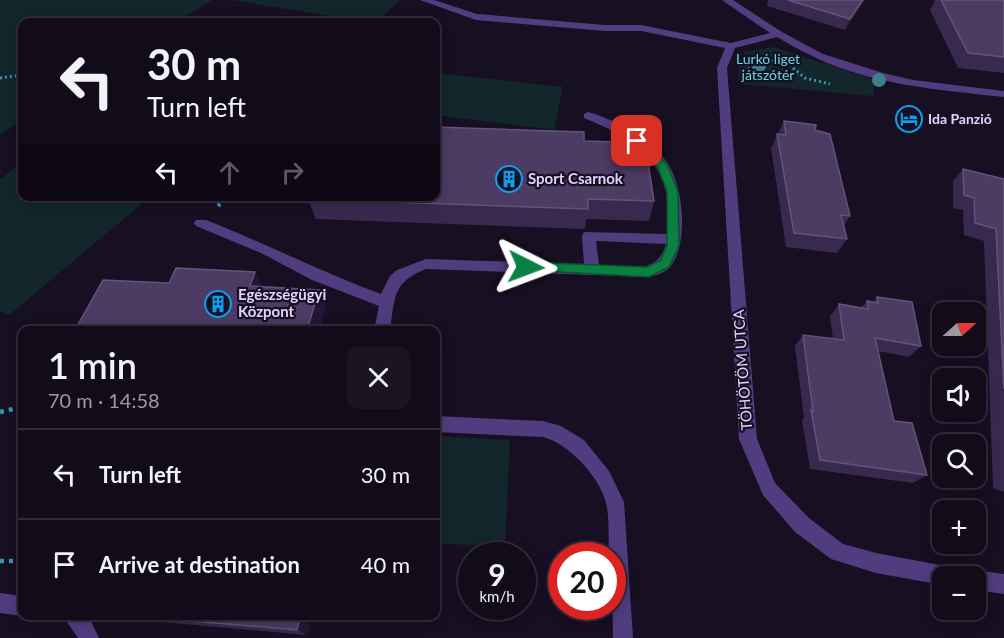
<!DOCTYPE html>
<html lang="en">
<head>
<meta charset="utf-8">
<style>
  :root { --surface:#110b1a; --page:#1a1423; --text:#f1f3f6; --muted:#9c9ba2; --line:#302b39 }
  body { margin:0; font-family:Lato,sans-serif; background:var(--page); color:var(--text); height:100vh; display:flex; flex-direction:column; font-size:22px; white-space:nowrap }
  * { box-sizing:border-box; margin:0 }
  p { font-size:20px; color:var(--muted) }
  .icon { flex:none; width:33px; height:33px; fill:none; stroke:currentColor; stroke-width:2; stroke-linecap:round; stroke-linejoin:round }
  .map { position:relative; flex:1; overflow:hidden }
  .details { position:absolute; left:18px; top:326px; width:422px; height:294px; display:flex; flex-direction:column; background:var(--surface); border-radius:12px; box-shadow:0 3px 15px #0003,0 0 0 2px var(--line) }
  .details>* { flex:none }
  .top-card { position:absolute; left:18px; top:18px; width:422px; height:183px; border-radius:12px; box-shadow:0 3px 15px #0003,0 0 0 2px var(--line); background:#110b1a; color:var(--text); overflow:hidden }
  .needle { width:39px; rotate:69deg }
  .buttons { position:absolute; left:932px; top:302px; display:grid; gap:12px }
  .buttons a { display:grid; place-items:center; width:54px; height:54px; border-radius:12px; background:var(--surface); box-shadow:0 3px 15px #0003,0 0 0 2px var(--line); font-size:30px }
  .speed { position:absolute; left:458px; top:542px; display:flex; gap:12px; font-size:30px; font-weight:700; text-align:center }
  .speed>* { display:grid; place-content:center; width:78px; height:78px; border-radius:50%; background:var(--surface); box-shadow:0 3px 15px #0003,0 0 0 2px var(--line); line-height:1 }
  .speed small { font-size:15px; font-weight:400 }
  .speed .limit { border:9px solid #d22; background:#fff; color:#111 }
  .pin { position:absolute; display:grid; place-items:center; width:51px; height:51px; color:#fff; margin:-26px; border-radius:12px; box-shadow:0 3px 9px #0006 }
  .me { position:absolute; width:66px; margin:-33px; rotate:93deg; stroke-linejoin:round; filter:drop-shadow(0 0 4px #0008) }
  .turn { display:flex; align-items:center; gap:21px; height:126px; padding:0 30px; font-size:27px }
  .turn .icon { width:78px; height:78px; stroke-width:2.5 }
  .turn b { display:block; font-size:42px; line-height:51px }
  .lanes { display:flex; align-items:center; height:57px; padding:0 30px; background:#0003; justify-content:center; gap:30px; direction:ltr }
  .lanes .off { opacity:.35 }
  .round { display:grid; place-items:center; flex:none; width:63px; height:63px; border-radius:12px; background:var(--page) }
  .head { display:flex; align-items:center; justify-content:space-between; height:102px; padding:0 30px }
  h1 { font-size:36px; font-weight:600; line-height:45px }
  ul { padding:0; list-style:none }
  li { display:flex; align-items:center; gap:18px; height:90px; padding:0 30px; border-top:2px solid var(--line) }
  li div { flex:1 }
  li b { display:block; font-size:22px }
  li em { font-style:normal }
  .map>svg:first-child { display:block }
</style>
</head>
<body>
<div class="map">
<svg width="1004" height="638" viewBox="0 0 1004 638">
  <rect width="100%" height="100%" fill="#170f22"/>
  <path fill="#12262c" d="M0,0H212L177,22H22V120L0,135Z
    M232,0H400L379,20L335,17Z
    M774,47L875,80L873,96L739,84L738,70L745,51Z
    M436,73L563,87L554,130L435,115Z
    M22,163V196L150,197L9,315L0,311V179Z
    M435,436L510,440L505,547L435,543Z"/>
  <g fill="none" stroke-linecap="round" stroke-linejoin="round">
    <path stroke="#3497af" stroke-width="3" stroke-dasharray="2 3" stroke-linecap="butt" d="M766,60L782,62
      M793,68L805,78L830,84
      M743,70L753,68L758,61
      M0,78L22,75"/>
    <path stroke="#3497af" stroke-width="4" stroke-dasharray="3 4.5" stroke-linecap="butt" d="M218,206L228,196"/>
    <path stroke="#3497af" stroke-width="4.5" stroke-dasharray="4 5" stroke-linecap="butt" d="M0,412L22,407
      M0,561H22"/>
    <path fill="#503c7f" fill-rule="evenodd" d="M420,0H434L477,14L605,25H641L731,43L770,33L722,0H733L782,32L823,54L883,73L913,80L1004,91V97C940,90 872,85 814,57C801,51 789,44 777,37L735,48L727,68L757,439L775,483L809,518L843,544L876,553L945,566L952,569L955,576H942V585L876,573L831,559L795,532L763,495L739,439L717,68L725,48L641,31H605L476,20Z
      M588,112C616,120 649,137 666,161C684,185 689,244 670,267C665,273 656,275 649,277L426,269C392,282 395,298 390,330H374L379,306L312,280L261,253L196,226L194,223L196,220H206C265,243 321,272 381,294L390,276L397,270L426,259L584,264L582,236L584,232L668,234C675,167 641,141 584,118V114ZM596,241L666,244C657,277 626,266 599,265Z
      M435,416L543,421L561,426L584,440L609,471L624,502L633,638H613L612,555H609C608,539 610,519 606,503C600,477 568,443 543,437L435,432Z
      M975,570L1004,574V594L975,590V576H967Z
      M0,593L22,596V615H25L22,616L0,613Z
      M62,615H88L99,638H78Z"/>
  </g>
  <g fill="#407e87">
    <circle cx="760" cy="66" r="6"/>
    <circle cx="879" cy="80" r="7"/>
  </g>
  <path fill="#3a294f" d="M768,0H864L845,30L767,6Z
    M935,0H1004V73L958,68L930,10Z
    M784,121L850,216L844,226L847,239L837,253L786,247L771,148Z
    M584,141L654,201L649,221L586,219L585,229L316,219L310,204L293,196H435Z
    M963,169L1004,179V492L993,488L984,241L964,235L963,210L953,208V181Z
    M877,297L921,346L909,357L878,351L894,421L927,475L913,483L810,469L802,420L804,418L795,346L803,335L833,339L830,316L839,304L861,308L867,301L873,302Z
    M312,615L307,635L162,622L144,617Z"/>
  <path fill="#241735" d="M863,0H864L863,3L845,30L850,19Z
    M255,272L264,288L250,286Z
    M319,290L326,306L319,330H307Z
    M301,615H312L307,635L297,630Z"/>
  <path fill="#4c3b62" stroke="#63537a" stroke-width="1.5" d="M788,0H863L850,19Z
    M941,0H1004V57L968,53Z
    M784,121L816,125L815,130L830,134L850,216L841,215L847,239L794,233L777,134L786,135Z
    M435,127L584,132V141L645,143L654,201L588,199V209L309,199V196H435Z
    M963,169L1004,179V389L996,229L975,223L974,198L964,195Z
    M176,268L255,272L250,286L319,290L307,330H75L103,280L169,283Z
    M877,297L912,302L921,346L875,338L894,421L912,423L927,475L820,460L811,410L813,411L803,335L844,340L839,304L868,309L867,301L878,303Z
    M145,615H301L297,630L144,617Z"/>
  <path fill="#0b8043" stroke="#07532c" stroke-width="1.5" d="M637,138L667,164L678,192L679,246L669,267L649,277L522,270L520,267L522,263L526,262L647,267L660,261L667,246V192L658,168L631,141Z"/>
  <defs>
    <symbol id="hotel-ring" viewBox="-11 -11 22 22"><circle r="9.5" fill="#170f22" stroke="#0b9ff0" stroke-width="1.5"/><path d="M-6-4.5h1.5V1H6V5H4.5V3h-9V5H-6ZM-4 0a1.8 1.8 0 1 1 3.6 0ZM.5 0V-2.5h3Q6-2.5 6 0Z" fill="#0b9ff0"/></symbol>
    <symbol id="building-ring" viewBox="-11 -11 22 22"><circle r="9.5" fill="#170f22" stroke="#0b9ff0" stroke-width="1.5"/><path d="M-4-6H4V6H1V3H-1V6H-4ZM-2.5-4.3h1.7v1.8h-1.7ZM.8-4.3h1.7v1.8H.8ZM-2.5-1h1.7V.8h-1.7ZM.8-1h1.7V.8H.8Z" fill="#0b9ff0"/></symbol>
  </defs>
  <g fill-rule="evenodd">
    <use href="#hotel-ring" x="894" y="104" width="30" height="30"/>
    <use href="#building-ring" x="494" y="164" width="30" height="30"/>
    <use href="#building-ring" x="203" y="289" width="30" height="30"/>
  </g>
  <g text-anchor="middle" stroke-width="4.5" stroke-linejoin="round" paint-order="stroke">
    <g font-size="14" fill="#62d9d9" stroke="#170f22">
      <text x="768" y="64">Lurkó liget<tspan x="768" dy="16">játszótér</tspan></text>
    </g>
    <g font-size="14" font-weight="bold" fill="#e2d2fd" stroke="#170f22" text-anchor="start">
      <text x="928" y="124">Ida Panzió</text>
    </g>
    <g font-size="15" font-weight="bold" fill="#e2d2fd" stroke="#170f22" text-anchor="start">
      <text x="528" y="184">Sport Csarnok</text>
      <text x="238" y="300">Egészségügyi<tspan x="238" dy="17">Központ</tspan></text>
    </g>
    <g font-size="15" fill="#e2d2fd" stroke="#170f22">
      <text transform="translate(743 370) rotate(-94)" y="5">TÖHÖTÖM UTCA</text>
    </g>
  </g>
</svg>
<div class="buttons">
<a><svg class="needle" viewBox="-14 -14 28 28"><path d="M0-13l5 13h-10z" fill="#e53935"/><path d="M0 13l5-13h-10z" fill="#9c9ba2"/></svg></a>
<a><svg class="icon" aria-label="sound" viewBox="0 0 24 24"><path d="M4 9h4l5-4v14l-5-4H4zM17 9q2 3 0 6"/></svg></a>
<a><svg class="icon" aria-label="search" viewBox="0 0 24 24"><circle cx="10" cy="10" r="6"/><path d="M15 15l6 6"/></svg></a>
<a>+</a>
<a>−</a>
</div>
<div class="speed"><div>9<small>km/h</small></div><div class="limit">20</div></div>
<div class="pin" style="left:637px;top:141px;background:#d93025"><svg class="icon" aria-label="arrive" viewBox="0 0 24 24"><path d="M6 21V4h12l-3 4 3 4H6"/></svg></div>
<svg class="me" style="left:526px;top:267px" viewBox="-20 -20 40 40"><path d="M0-17L14 15 0 8-14 15z" fill="#0b8043" stroke="#fff" stroke-width="4"/></svg>
<div class="top-card">
<div class="turn"><svg class="icon" aria-label="left" viewBox="0 0 24 24"><path d="M17 20v-9H6M10 6l-5 5 5 5"/></svg><div><b>30 m</b>Turn left</div></div>
<div class="lanes"><svg class="icon" aria-label="left" viewBox="0 0 24 24"><path d="M17 20v-9H6M10 6l-5 5 5 5"/></svg><svg class="icon off" aria-label="ahead" viewBox="0 0 24 24"><path d="M12 20V5M6 11l6-6 6 6"/></svg><svg class="icon off" aria-label="right" viewBox="0 0 24 24"><path d="M7 20v-9h11M14 6l5 5-5 5"/></svg></div>
</div>
<section class="details">
<div class="head"><div><h1>1 min</h1><p>70 m · 14:58</p></div><a class="round"><svg class="icon" aria-label="close" viewBox="0 0 24 24"><path d="M6 6l12 12M18 6L6 18"/></svg></a></div>
<ul>
<li><svg class="icon" aria-label="left" viewBox="0 0 24 24"><path d="M17 20v-9H6M10 6l-5 5 5 5"/></svg><div><b>Turn left</b></div><em>30 m</em></li>
<li><svg class="icon" aria-label="arrive" viewBox="0 0 24 24"><path d="M6 21V4h12l-3 4 3 4H6"/></svg><div><b>Arrive at destination</b></div><em>40 m</em></li>
</ul>
</section>
</div>
</body>
</html>
